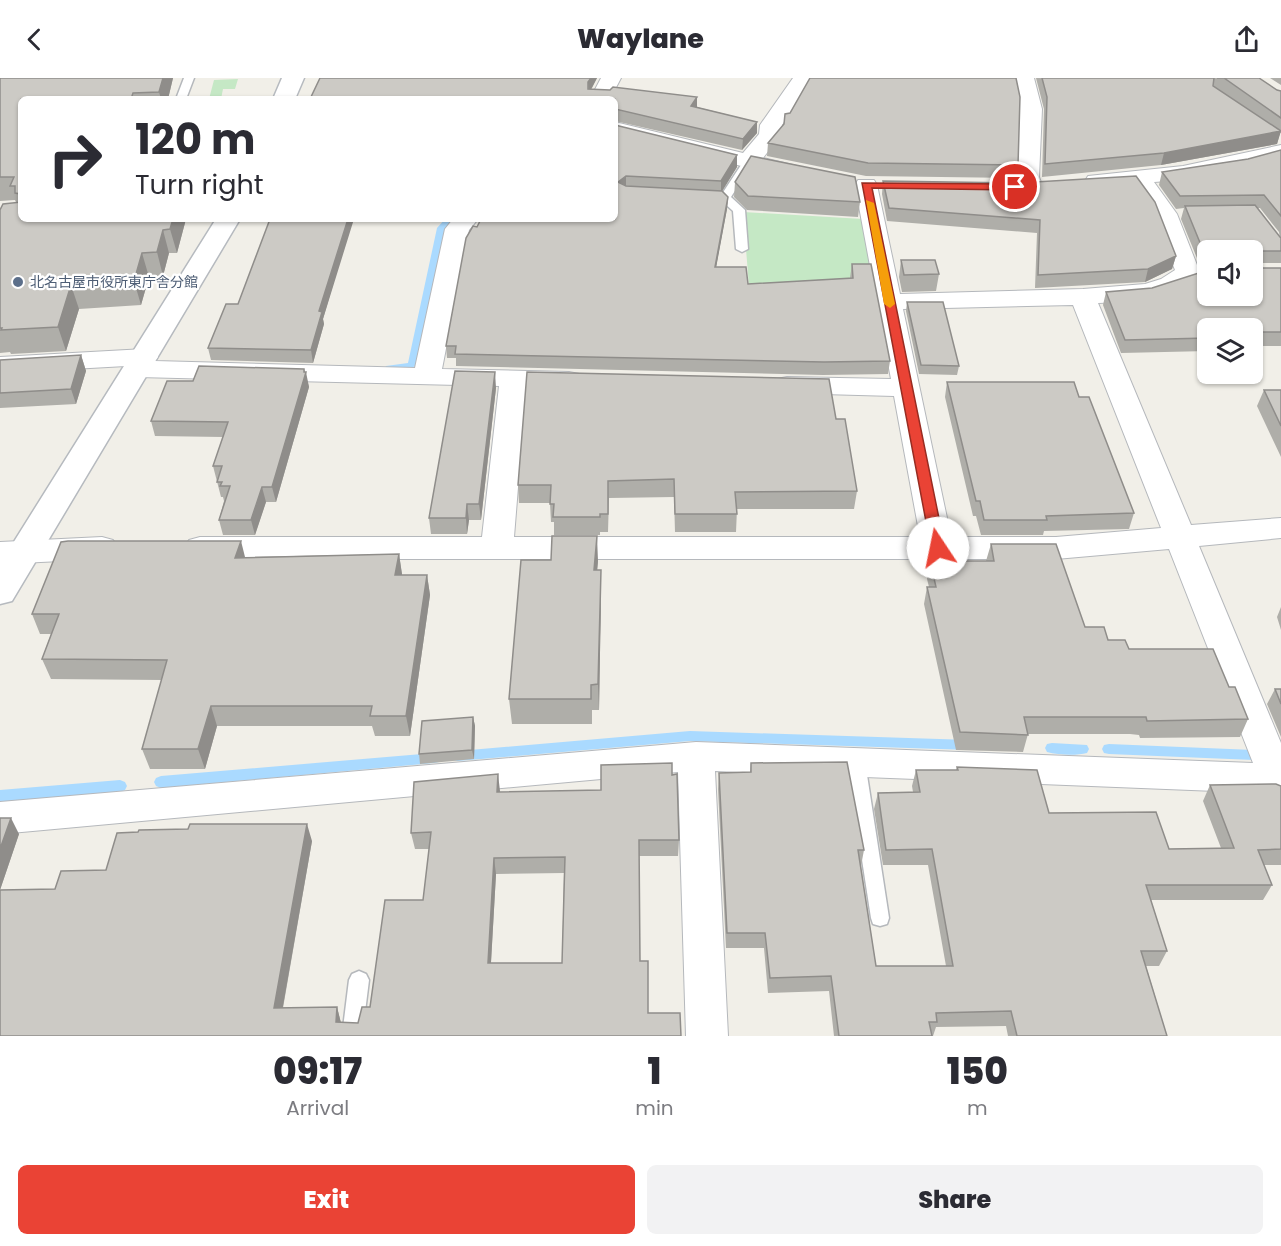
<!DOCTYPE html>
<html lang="en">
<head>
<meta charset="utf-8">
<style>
  :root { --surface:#fff; --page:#f2f2f3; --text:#2b2b33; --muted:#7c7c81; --accent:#ea4335 }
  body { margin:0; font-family:Poppins,"Noto Sans JP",sans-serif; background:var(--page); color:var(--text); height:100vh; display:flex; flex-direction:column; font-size:22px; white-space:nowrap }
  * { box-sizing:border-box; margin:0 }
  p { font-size:20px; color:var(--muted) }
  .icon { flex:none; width:33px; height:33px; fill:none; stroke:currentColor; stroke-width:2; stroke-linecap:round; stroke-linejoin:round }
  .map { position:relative; height:958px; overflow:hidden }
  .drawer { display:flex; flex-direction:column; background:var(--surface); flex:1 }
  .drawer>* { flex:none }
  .guide { position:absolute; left:18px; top:18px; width:600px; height:126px; border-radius:9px; box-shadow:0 2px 4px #0004; background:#fff; color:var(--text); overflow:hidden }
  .controls { position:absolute; left:1197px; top:162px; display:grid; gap:12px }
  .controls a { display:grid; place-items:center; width:66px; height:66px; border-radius:9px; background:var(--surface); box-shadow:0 2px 4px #0004; font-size:30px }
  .pin { position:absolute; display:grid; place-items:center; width:51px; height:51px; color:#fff; margin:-26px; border:3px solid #fff; border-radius:50%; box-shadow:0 2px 6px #0007 }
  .me { position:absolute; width:66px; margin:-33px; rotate:349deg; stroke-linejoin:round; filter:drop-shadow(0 0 4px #0008) }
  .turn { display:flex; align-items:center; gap:21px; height:126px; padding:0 18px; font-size:27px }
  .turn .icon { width:78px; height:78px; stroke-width:2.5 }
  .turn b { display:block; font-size:42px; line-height:51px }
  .eta { display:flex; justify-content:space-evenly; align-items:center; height:102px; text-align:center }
  .eta b { font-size:36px; font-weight:800; line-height:42px }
  .button { display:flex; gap:12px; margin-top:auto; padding:12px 18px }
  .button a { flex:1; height:69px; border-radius:9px; background:var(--accent); color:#fff; font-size:24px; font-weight:800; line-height:69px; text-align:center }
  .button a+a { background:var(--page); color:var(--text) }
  header { display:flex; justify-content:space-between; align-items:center; height:78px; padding:0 18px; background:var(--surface); font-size:27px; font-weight:800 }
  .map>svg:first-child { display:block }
</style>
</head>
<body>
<header><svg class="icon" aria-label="back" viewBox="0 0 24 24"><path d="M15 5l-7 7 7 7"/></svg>Waylane<svg class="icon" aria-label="share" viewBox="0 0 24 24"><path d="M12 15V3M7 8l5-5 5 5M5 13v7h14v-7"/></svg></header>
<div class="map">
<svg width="1281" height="958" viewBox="0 0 1281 958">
  <rect width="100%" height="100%" fill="#f1efe8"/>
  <path fill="#c5e8c5" d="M238,1L235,11H223L221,21H209L214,2Z
    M743,134L863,141L876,208H749Z"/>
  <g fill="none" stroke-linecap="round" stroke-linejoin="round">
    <path fill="#aadaff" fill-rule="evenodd" d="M445,141H455L446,151L418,287L404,293L386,292L385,290L386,288L408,285L437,150Z
      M690,653L970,662L975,663L977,667L975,671L970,672L690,663L458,683L453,682L451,678L453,674L458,673Z
      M1052,665L1087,667L1089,671L1087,675C1076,678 1058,677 1047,674L1045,670L1047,666Z
      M1109,666L1281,673V683L1109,676L1104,675L1102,671L1104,667Z
      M434,675L439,676L441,680L439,684L434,685L161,710L156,708L154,704L156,700L161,698Z
      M120,702L125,704L127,708L125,712L120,714L0,724V712Z"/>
    <defs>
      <path id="lane" d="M184,0H194L186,21H176Z
        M745,86L750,89L731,119L745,132L748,171L742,174L736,171L733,133L722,123L707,122L701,119L707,116H722L741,87Z
        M856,677L862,679L865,684L889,840L887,846L880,848L873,846L871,840L847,684L850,679Z
        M359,893L366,896L369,902L362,958H342L349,902L352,896Z"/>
      <path id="street" d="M601,0H621L610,21H590Z
        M793,0H813L782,47L781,57L763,80L797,88L800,93L797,98L789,100L615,56V44L743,75L759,56L760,47Z
        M1014,0H1034L1042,31L1039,99L1042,107L1039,112H1023L1017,99L1020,31Z
        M1281,67V81L1183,102L1154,104L1177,136L1197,187H1208V201C1189,201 1174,214 1155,219C1137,224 1117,224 1098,225L1191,447L1281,440V460L1199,468L1281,665V724L1268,720L1266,715L715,693L728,958H686L678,694L0,756V724L696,664L1253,685L1169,471L1056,481H200L189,478L184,470L189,462L200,459H482L499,308L138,299L128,297L124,291L126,288L0,295V279L145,271L155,273L158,279L155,283L415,290L445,151L453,141H478L469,152L442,291L569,294L579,296L583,302L579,308L569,310L526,309L514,459H920L894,318L787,315L777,313L773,307L777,301L787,299L891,301L855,107L858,102H874L877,107L900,216L1083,211L1145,206L1161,201L1175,192L1153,136L1132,106L1096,110L1088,108L1085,103L1088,98L1183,88ZM1073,227L1161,450L1056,459H951L903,231Z
        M102,459L113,462L118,470L113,478L102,481L0,486V464Z"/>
      <path id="secondary" d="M282,0H304L295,21H273Z
        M216,141H240L12,523L0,526V486Z"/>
    </defs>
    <use href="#lane" stroke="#b5b8bc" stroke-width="3"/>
    <use href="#street" stroke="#b5b8bc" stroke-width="2"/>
    <use href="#secondary" stroke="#b6babf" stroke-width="3"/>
    <use href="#lane" fill="#fff" fill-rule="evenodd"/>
    <use href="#street" fill="#fff" fill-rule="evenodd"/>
    <use href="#secondary" fill="#fff" fill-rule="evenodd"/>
  </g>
  <path fill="#afaea9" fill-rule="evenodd" d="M0,0H173L168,21H21V141H186L177,175H169L163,198L149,199L141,227L79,231L66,273L11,276L10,274L0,275V132L16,124L15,122L0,123Z
    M320,0H597L591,12L697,29L757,44V55L742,72L615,43V21Z
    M1036,0H1259L1277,12L1281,13V55H1280L1277,66L1161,87L1042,99L1044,31Z
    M1270,0H1281V7Z
    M790,35L1018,87L1016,100L866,98L767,78L768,65L784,46Z
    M615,47L737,77V89L722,113L728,119L727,131L716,189L748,206L850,200L852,186L890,283L888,296L823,297L456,288V280H447L446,268L477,149Z
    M1281,72V185H1255V190H1281V268H1258L1256,272H1252V250H1208V273L1121,275L1103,227L1106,214L1208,218L1252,172H1208V185H1199L1181,141L1184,130L1176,131L1159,107L1162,94L1248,81ZM1258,130H1260L1279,154L1280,160Z
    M883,103L1018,105L1176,178L1172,191L1145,204L1035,210L1037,155L887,143L882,116Z
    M735,104L860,124L858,139L747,132L734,119Z
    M901,182L939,196L936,213L902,214L899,199Z
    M339,186L323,241L324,246L313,285L211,282L208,270L238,226Z
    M907,224L959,288L957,297L919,296L906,233Z
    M81,277L86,293L76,326L0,330V282Z
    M304,291L309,309L276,424H266L255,457H223L219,442L224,423L223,419H221L213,388L223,359L155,358L151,343L193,303Z
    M947,304L1079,319L1134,435L1129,451L1044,453L1043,457H981L976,438H973L945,319Z
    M496,310L481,442H469L467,456H431L429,440Z
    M1264,312H1281V379L1257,328Z
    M836,341L857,413L854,431H737L736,454H675L674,419L609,420L608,454H600V457H554V444H551L550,425H519L518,407Z
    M991,466L1085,549L1108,562L1129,571L1229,609L1248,641L1240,659L1140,660L1139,657L1130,656H1028L1023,674L956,672L924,526L927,509H929L927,501L930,483H986Z
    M399,476L402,497H427L430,517L410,658H375L372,648H217L205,691H150L142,671L162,602L51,601L42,581L51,556H40L32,536L245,479Z
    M598,483L597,492L601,517L599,632H592V646H512L509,621Z
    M1281,529V552L1277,539Z
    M1275,611H1281V659L1267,626Z
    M473,639L475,648L474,681L420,686L419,676Z
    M751,685L864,772L861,788L876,888H946L928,787H883L874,731L878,715L913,714L912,708L916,692H956L957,689L1049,735L1169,771L1221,770L1203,723L1210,707L1281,708V787H1264L1272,807L1263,822H1151L1167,873L1159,888H1146L1167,958H1008L1006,948L936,949L933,958H834L829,913L768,915L764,870H726L718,711L719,695L750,694Z
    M672,697L679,762L678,778H639L640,883L648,935L0,958V740L19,756L0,812L55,811L106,792L312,763L283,930L337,929L341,945H358L370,929L423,822L429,771H415L411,755L500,714L601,712ZM564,795L562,885H491L496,796Z"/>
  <path fill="#8f8d8a" d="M163,0H173L168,21H161L159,14Z
    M591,0H597L589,15L588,4Z
    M697,19V30L691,28Z
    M757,44V55L742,72L743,61Z
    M1281,53L1277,66L1161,87L1164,75Z
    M737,77V89L721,115V103Z
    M626,98V110L618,104Z
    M728,119L727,131L714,201L715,189Z
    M173,141H186L177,175L170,151Z
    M348,141H354L323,241L324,246L313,285L311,272L319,233Z
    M163,152L169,175L163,198L157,174Z
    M142,175L149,199L141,227L134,203Z
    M1176,178L1172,191L1145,204L1148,191Z
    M71,207L79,231L66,273L58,249Z
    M81,277L86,293L76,326L71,311Z
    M304,291L305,296L306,294L309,309L276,424L272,409Z
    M495,294L496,310L481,442L479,426Z
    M262,409L266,424L255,457L251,442Z
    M467,426L469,442L467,456L466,440Z
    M597,458L598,483L595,517L594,492Z
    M241,463L246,483L235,480Z
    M399,476L402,496L399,517L395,497Z
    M601,492V517L599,632L598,606Z
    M427,497L430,517L410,658L406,638Z
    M211,628L217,648L205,691L198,671Z
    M473,639L475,648L474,681L472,672Z
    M498,696L500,713L499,731L497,714Z
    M11,740L19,756L0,812V771Z
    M307,746L312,763L280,945L274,930Z
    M494,780L496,796L490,901L488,885Z
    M337,929L341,945L336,944Z"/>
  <path fill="#cccac5" stroke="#8f8d8a" stroke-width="1.5" fill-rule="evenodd" d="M0,0H163L159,14L133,15L131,21H21V116L15,115V108H10L14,99H0Z
    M320,0H591L588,4V11L610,12L613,9L697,19L691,28L757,44L743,61L615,31V21H310Z
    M810,0H1016L1020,19L1018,87L868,85L768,65L784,46L785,36L790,35Z
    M1042,0H1214L1213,8L1281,53L1164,75L1045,86L1047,19Z
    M1217,0H1259L1277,12L1281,13V40L1224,0Z
    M615,47L737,77L721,103L626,98L618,104L626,108L722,113L728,119L715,189H746L748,206L853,200L852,186H871L890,283L824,284L455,276L456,268H446L466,160L473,148L477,149L481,141H615Z
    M1281,72V138L1264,117L1180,118L1162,94L1248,81Z
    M751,78L855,99L860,124L748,118L735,104Z
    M1136,98L1155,124L1176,178L1148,191L1038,197L1040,142L889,130L883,103L1018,105Z
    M21,124V141H173L170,151L163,152L157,174L142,175L134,203L71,207L58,249L1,252L2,250H0V132L3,126Z
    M1255,127L1280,159L1281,160V173H1255V190H1281V254H1259L1261,259H1252V250H1208V260L1125,262L1106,214L1152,210L1208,192V218H1252V172H1203L1185,128Z
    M270,141H348L319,233L322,234L311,272L208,270L226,226H238Z
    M901,182H935L939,196L904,197Z
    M907,224H943L959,288L921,287Z
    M81,277L71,311L0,315V282Z
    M199,288L304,291V294H306L272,409H262L251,442H219L230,408H220L222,404H217L222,388H213L228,344L151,343L167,303H193Z
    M455,293L495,294L479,426H467L466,440H429Z
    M527,294L829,301L836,341H845L857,413L735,414L737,436H675L674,401L608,403V436H600V439H553L554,426H550L551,407H518Z
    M947,304H1074L1079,319H1089L1134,435L1046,438L1047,442H984L980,423H976Z
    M1264,312H1281V348Z
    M552,458H597L594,492H601L598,606L591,607V621H509L521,482H551Z
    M68,463H241L235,480L399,476L395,497H427L406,638H370L372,628H211L198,671H142L167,582L42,581L59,536H32L61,464Z
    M991,466H1056L1085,549H1104L1108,562H1125L1129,571H1213L1229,609H1235L1248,641L1147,643L1146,639H1024L1028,657L960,654L927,509H936L930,483H994Z
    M1275,611H1281V626Z
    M473,639L472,672L419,676L422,643Z
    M847,684L864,772H858L876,888H953L932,771L886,772L878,715L920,714L916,692H958L957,689L1037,692L1049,735L1156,734L1169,771L1234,770L1210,707L1276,706L1281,708V771L1258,772L1272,807H1146L1167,873H1141L1167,958H1017L1011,933L936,935L937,944H929L932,958H839L831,898L770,900L765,855H727L719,695L751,694V685Z
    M672,685V697L677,696L679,762H639L640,883H648V935H680L681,958H0V812L55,811L61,793L106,792L117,755L138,754L139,752L188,751L190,746H307L274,930L337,929L336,944L358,945L362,929H370L385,822H423L431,754L411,755L414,704L498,696L497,714L601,712V687ZM565,779L562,885H488L494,780Z
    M0,740H11L0,771Z"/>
  <path fill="#ea4335" stroke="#982c22" stroke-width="1.5" d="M862,105L1015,106L1020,109L1015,112L872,110L945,470L938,475L931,470Z"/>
  <path fill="#f59e0b" d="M866,122L874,125L895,226L890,230L884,226Z"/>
  <circle fill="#5c6f8a" stroke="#fff" stroke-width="2" cx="18" cy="204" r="6"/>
  <g text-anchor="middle" stroke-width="4.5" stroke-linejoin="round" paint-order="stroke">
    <g font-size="14" fill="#4e5e75" stroke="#fff" text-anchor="start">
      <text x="30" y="209">北名古屋市役所東庁舎分館</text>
    </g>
  </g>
</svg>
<div class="controls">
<a><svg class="icon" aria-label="sound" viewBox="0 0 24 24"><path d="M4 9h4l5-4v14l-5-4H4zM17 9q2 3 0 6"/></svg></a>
<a><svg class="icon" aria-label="layers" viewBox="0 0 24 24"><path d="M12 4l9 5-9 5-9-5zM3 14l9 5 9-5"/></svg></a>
</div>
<div class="pin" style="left:1015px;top:109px;background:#d93025"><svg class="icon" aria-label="arrive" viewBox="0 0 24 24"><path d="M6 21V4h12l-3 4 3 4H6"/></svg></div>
<svg class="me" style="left:938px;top:470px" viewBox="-20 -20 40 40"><circle r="19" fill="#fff"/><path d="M0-13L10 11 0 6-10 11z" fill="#ea4335"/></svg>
<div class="guide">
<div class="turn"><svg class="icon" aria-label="right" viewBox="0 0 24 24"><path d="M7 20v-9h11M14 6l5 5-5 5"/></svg><div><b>120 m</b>Turn right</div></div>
</div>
</div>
<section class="drawer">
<div class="eta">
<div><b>09:17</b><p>Arrival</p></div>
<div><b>1</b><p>min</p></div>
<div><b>150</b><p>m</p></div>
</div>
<div class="button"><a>Exit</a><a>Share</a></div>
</section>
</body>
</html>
